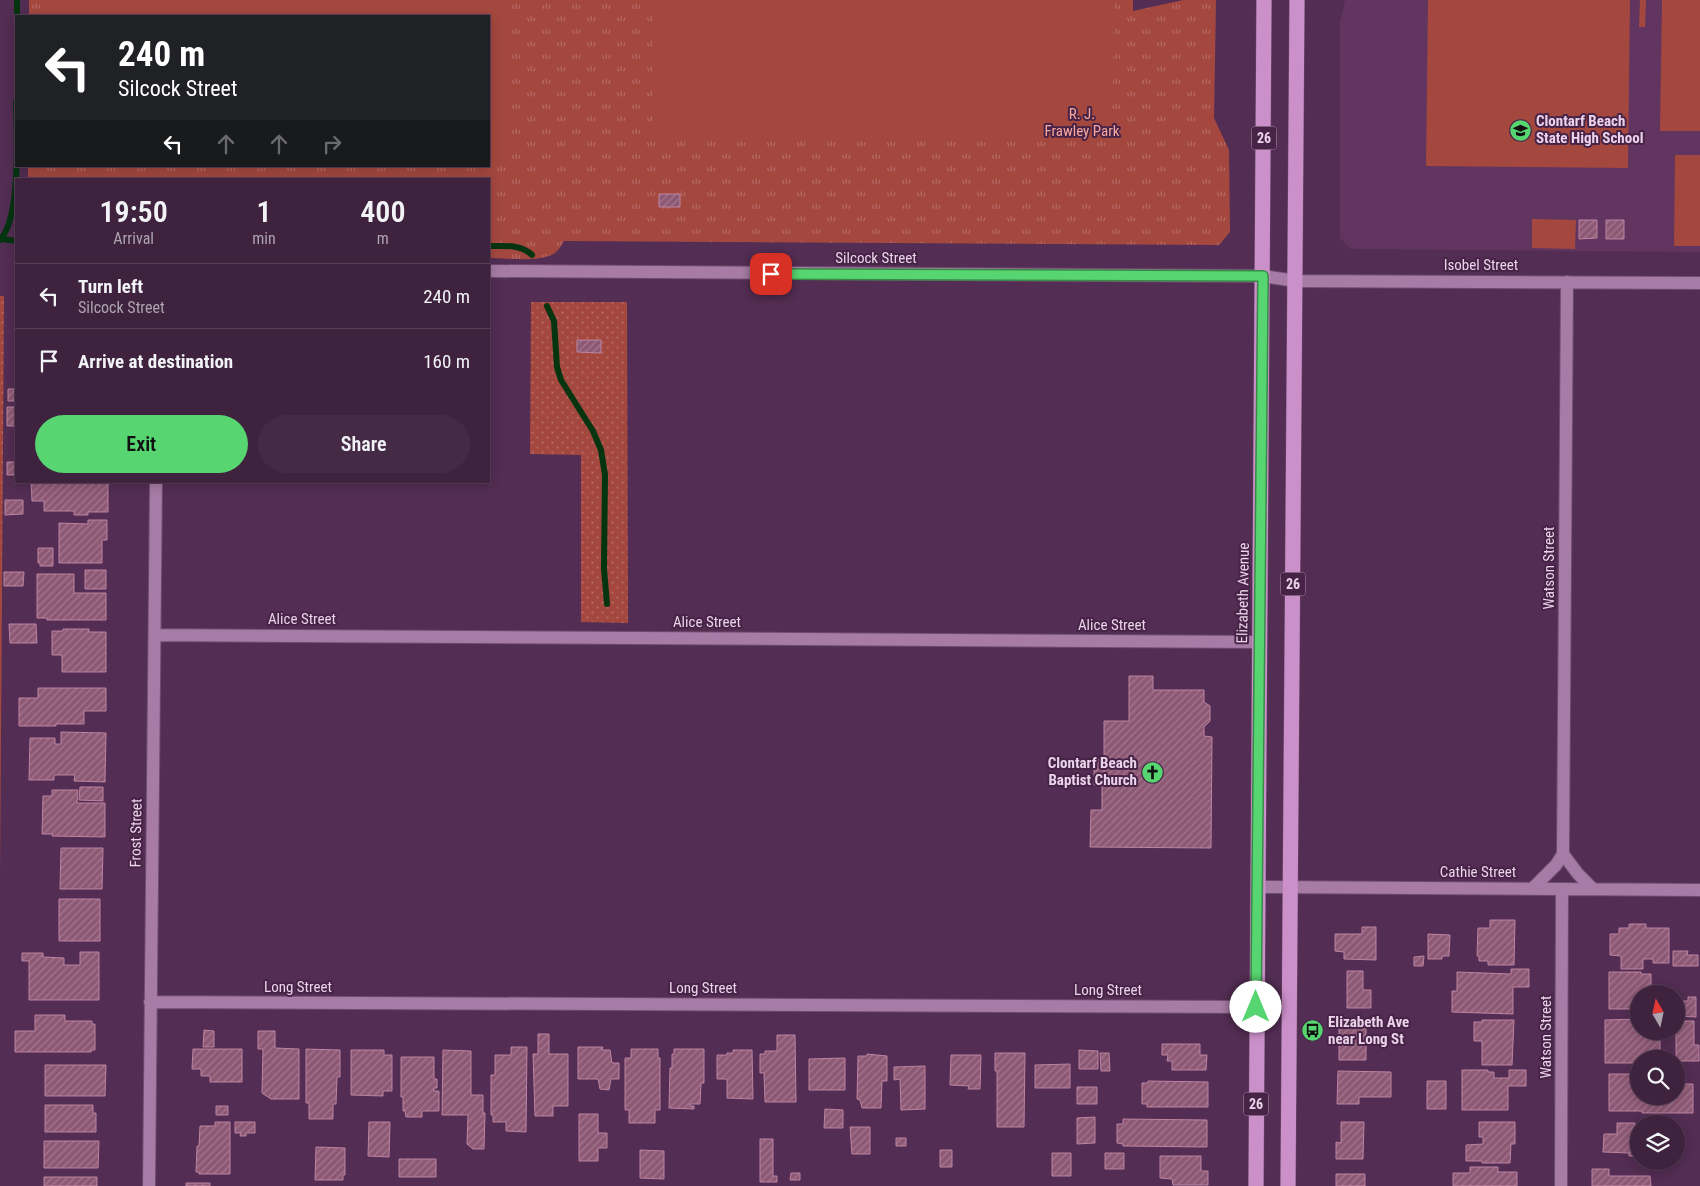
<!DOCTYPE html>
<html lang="en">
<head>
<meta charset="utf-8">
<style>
  :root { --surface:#3e223e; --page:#452a45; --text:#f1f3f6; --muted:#ada4b0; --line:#573f58; --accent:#57d570 }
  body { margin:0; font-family:"Roboto Condensed",sans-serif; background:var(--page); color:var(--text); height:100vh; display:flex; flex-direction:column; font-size:19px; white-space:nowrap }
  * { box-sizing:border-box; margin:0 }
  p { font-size:16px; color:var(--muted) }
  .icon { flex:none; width:28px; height:28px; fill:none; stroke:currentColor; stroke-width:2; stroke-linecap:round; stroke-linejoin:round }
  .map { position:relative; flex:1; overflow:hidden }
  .panel { position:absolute; left:15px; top:178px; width:475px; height:305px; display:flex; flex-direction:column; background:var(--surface); border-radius:0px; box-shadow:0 2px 12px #0003,0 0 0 1px var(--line) }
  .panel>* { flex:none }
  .banner { position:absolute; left:15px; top:15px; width:475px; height:152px; border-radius:0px; box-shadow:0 2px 12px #0003,0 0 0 1px var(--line); background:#202124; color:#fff; overflow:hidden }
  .needle { width:32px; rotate:351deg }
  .tools { position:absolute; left:1630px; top:985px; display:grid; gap:10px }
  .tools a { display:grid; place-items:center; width:55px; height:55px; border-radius:50%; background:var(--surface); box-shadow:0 2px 12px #0003,0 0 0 1px var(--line); font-size:25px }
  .pin { position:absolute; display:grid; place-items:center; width:42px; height:42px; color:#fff; margin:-21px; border-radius:10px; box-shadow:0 2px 8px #0006 }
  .me { position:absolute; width:55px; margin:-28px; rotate:0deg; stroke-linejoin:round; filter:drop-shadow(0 0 4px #0008) }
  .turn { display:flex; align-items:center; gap:18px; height:105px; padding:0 20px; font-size:22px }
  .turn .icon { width:65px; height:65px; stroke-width:2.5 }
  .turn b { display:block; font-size:35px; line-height:42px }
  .lanes { display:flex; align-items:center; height:48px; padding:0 20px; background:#0003; justify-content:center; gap:25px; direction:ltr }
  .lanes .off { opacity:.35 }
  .eta { display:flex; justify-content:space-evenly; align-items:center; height:85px; text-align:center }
  .eta b { font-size:30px; font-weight:600; line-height:35px }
  .action { display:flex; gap:10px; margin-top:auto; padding:10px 20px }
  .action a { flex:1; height:58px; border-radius:30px; background:var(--accent); color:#111; font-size:20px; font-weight:600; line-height:58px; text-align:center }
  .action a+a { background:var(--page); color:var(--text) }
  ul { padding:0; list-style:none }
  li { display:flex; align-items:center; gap:15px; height:65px; padding:0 20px; border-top:1px solid var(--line) }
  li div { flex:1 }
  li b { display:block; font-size:19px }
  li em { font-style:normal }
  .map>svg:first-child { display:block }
</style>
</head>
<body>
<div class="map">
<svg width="1700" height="1186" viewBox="0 0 1700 1186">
  <defs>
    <pattern id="grass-dots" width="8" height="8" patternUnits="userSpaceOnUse" patternTransform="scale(1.25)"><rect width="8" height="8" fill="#a4483f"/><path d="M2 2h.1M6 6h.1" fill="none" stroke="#b56a64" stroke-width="1.8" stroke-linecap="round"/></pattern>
    <pattern id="park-tufts" width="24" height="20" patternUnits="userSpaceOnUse" patternTransform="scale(1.25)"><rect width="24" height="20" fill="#a4483f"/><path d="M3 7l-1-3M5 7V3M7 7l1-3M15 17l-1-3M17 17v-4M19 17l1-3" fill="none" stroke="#b56a64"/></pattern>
    <pattern id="building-hatch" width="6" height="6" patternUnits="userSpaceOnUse" patternTransform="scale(1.25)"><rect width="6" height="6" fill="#8d5874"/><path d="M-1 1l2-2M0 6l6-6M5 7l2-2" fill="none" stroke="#a3778f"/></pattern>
  </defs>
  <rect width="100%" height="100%" fill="#532d53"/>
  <path fill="#613560" d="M1345,0H1700V252L1351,249L1340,238V23Z"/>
  <path fill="url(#grass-dots)" d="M0,296H4L0,879Z
    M531,302H627L628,623L581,622V455L530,454Z"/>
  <path fill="url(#park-tufts)" d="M29,0H1133V11L1183,0H1216L1214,118L1229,150L1230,232L1219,245L564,241C561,246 559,250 555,253C540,263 506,258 489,258V179H28V166H489V16H29Z"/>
  <path fill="#a4483f" d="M47,0H508L505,163L489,162V16H47Z
    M654,0H1114L1112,141L652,135Z
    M1428,0H1630L1628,168L1426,166Z
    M1640,0H1646L1645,27H1639Z
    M1662,0H1700V131H1660Z
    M1675,155H1700V246H1674Z
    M1532,219L1576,220L1575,249L1532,248Z"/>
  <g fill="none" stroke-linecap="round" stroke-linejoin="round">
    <path stroke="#053411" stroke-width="6" d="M17,16V0
      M2,239L16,241
      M0,240C22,216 16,134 16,101
      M489,246C505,246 520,244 532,255
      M547,306L554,321L557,367L561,380L593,431L601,450L605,475L604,569L607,604"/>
  </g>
  <path fill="url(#building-hatch)" stroke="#bd84a1" d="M659,194H680V207H659Z
    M1579,220H1597V238L1579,239Z
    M1606,220H1624V239H1606Z
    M577,340H601V353L577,352Z
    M8,389H16V401H8Z
    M7,407H16V426H7Z
    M7,462H16V475H7Z
    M31,481H110V484L108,483V512H88V515H74V511H44V501H32Z
    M5,500H23V514L5,515Z
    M88,520H107V540H102V563H59V523L88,524Z
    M38,548H53V566H40V563H38Z
    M85,570H106V589H85Z
    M4,572H24L23,586H4Z
    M37,574H74V593H106V620H47V618H37Z
    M9,624H36L37,643H10Z
    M63,629H89V632H106V672H62V655H52V631H63Z
    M1129,676H1153V690H1204V702L1210,706V721L1204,727V736L1212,737L1211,848L1090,847L1091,810H1102V785H1094V760L1104,759V721H1129Z
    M38,688H106V711H84V724H56V726H19V698H38Z
    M61,732L106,733L105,782L74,781L75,775H54V780H29L30,738H55V744H61Z
    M80,787H103V801L79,800Z
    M52,790H78L77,803H105V837L52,836L53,834H42L43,796H52Z
    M61,848H103L102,889H60Z
    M59,899H100V941H59Z
    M1490,920H1515L1514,965H1488V961H1479V956H1477L1478,928H1490Z
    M1629,924H1646V928H1669V963H1653V959H1643V969H1621V956L1610,955V934H1619V928H1629Z
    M1362,927H1376V960L1344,959V952L1335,951V934H1362Z
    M1428,934L1450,935L1449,956H1442V959H1428Z
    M1673,951H1688L1687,955H1698V966H1673Z
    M80,952H99V1000H29V961H22V953H43V957L64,958V965H80Z
    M1424,956L1423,966H1414V957Z
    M1511,969H1529V987H1513V1014L1452,1012V991H1457V972L1511,974Z
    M1347,971H1363V990H1371V1008H1347Z
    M1609,972H1641V974H1651V994H1639L1638,1009H1609Z
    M1688,997H1696V1017L1676,1016V1001H1688Z
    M35,1015H65V1021H92V1024H95V1050H92L91,1052H15V1031H35Z
    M1639,1019V1031H1660V1059H1639V1063H1605V1020Z
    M1482,1020H1514L1512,1065H1482V1041H1474V1022H1482Z
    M1339,1021H1366V1060H1339Z
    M1676,1021H1694V1045H1699V1061H1676Z
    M204,1030L214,1031V1047H203Z
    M258,1031H275V1048L299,1049V1099H271L262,1093L263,1049H258Z
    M538,1034H549V1054H568V1106H553V1116H535L533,1054H538Z
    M777,1035H795L796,1102H765L764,1073H760V1054H765V1051H777Z
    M1162,1044H1200V1055H1207L1206,1070H1172V1061H1167L1168,1055H1162Z
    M511,1047H527L526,1132L506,1131V1122H493V1115H491V1075H495V1055H511Z
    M578,1047H603L602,1050H610L612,1063H619V1079H611L609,1090L600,1089L598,1079H578Z
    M193,1049H242V1082H210V1076H201V1069H192Z
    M306,1049L340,1050V1077H337L336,1104H333V1119H309V1103H306Z
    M631,1049H658V1058H660V1110H655V1123H629V1110H625V1058H631Z
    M674,1049H704V1083H701L700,1104H690V1106H694V1109L669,1108L670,1068H672V1054H674Z
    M351,1050H384V1055H392V1091H383V1096L351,1095Z
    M443,1050L471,1051V1095H483V1113H485L484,1149H473L467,1144L468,1115H442Z
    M733,1050H752L753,1099L727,1098V1079H717V1055H727V1053H733Z
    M1079,1050L1098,1051V1069H1079Z
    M995,1053H1025L1024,1127H997V1071H995Z
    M1100,1053H1109L1110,1071H1101Z
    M867,1054L887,1056V1081H882L881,1108H862L860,1100L857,1099L858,1056H867Z
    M951,1055H981L980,1089H968L969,1086L950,1085Z
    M401,1057H434V1079H437V1088H434V1091H439V1111H422V1117H406L405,1111H403V1097H401Z
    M845,1058V1090H809V1059Z
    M1070,1064V1088H1035V1065Z
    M45,1065H106L105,1096H45Z
    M925,1066V1109L901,1110L900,1079L894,1080V1067Z
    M1462,1070H1488V1072H1494V1078H1509V1070H1526V1086H1508V1110H1462Z
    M1338,1071L1391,1072V1097H1359V1104H1337Z
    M1609,1074H1639V1096H1676V1084H1693V1113H1642V1111H1609Z
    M1148,1081L1208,1082V1107H1147V1104H1142V1083H1148Z
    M1427,1081H1446V1109H1427Z
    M1077,1087H1097V1104H1077Z
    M45,1105H93V1113H96V1132H45Z
    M216,1106H228V1115H216Z
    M825,1109L843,1110V1128H824Z
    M579,1114H598V1133H607V1148H598V1161H579Z
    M1095,1117V1143L1077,1144V1118Z
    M1123,1119L1207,1120V1147L1123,1146V1144L1117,1143V1124H1123Z
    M215,1122H230V1174H199V1172H196L197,1146H199L200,1126H215Z
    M235,1122H255V1133H246V1136H240L241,1133H235Z
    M369,1122H390L389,1157L368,1156Z
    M1341,1122H1364L1363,1159H1336V1142L1341,1143Z
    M1479,1122H1515V1144H1511L1510,1163H1482V1161H1466V1145L1483,1144V1137H1479Z
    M1617,1123H1635V1131H1639V1156H1629V1153L1603,1152L1604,1134H1617Z
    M850,1127H870V1154H852Z
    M896,1138H906V1146H896Z
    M760,1139H773V1176H777V1182H760Z
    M44,1141H99L98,1168H44Z
    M316,1147L345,1148V1175H343V1180H315Z
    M640,1150L664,1151V1179L640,1178Z
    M940,1150H952V1167H940Z
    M1052,1153H1071V1176H1052Z
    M1105,1153H1124V1169H1105Z
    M1160,1156H1201V1171H1208V1185H1173L1172,1179L1160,1178Z
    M399,1159H436V1177H399Z
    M1470,1167H1498V1172H1517V1186H1453V1173H1470Z
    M1592,1169H1609V1176H1650L1651,1186H1592Z
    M791,1173H800V1180H790Z
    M1336,1174H1365V1186H1336Z
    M44,1177H97V1186H44Z
    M186,1183H210V1186H186Z"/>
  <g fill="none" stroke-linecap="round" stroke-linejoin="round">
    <defs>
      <path id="minor" d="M489,271L1263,276L1296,281L1700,283
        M155,635L1260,642
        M1563,854L1578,874L1593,889
        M1257,887L1700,890
        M1532,889L1556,865L1563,854L1567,282
        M150,1002L1256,1007
        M149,1186L156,481
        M1561,1186L1562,889"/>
      <path id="highway" d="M1256,1186L1264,0
        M1288,1186L1297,0"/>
    </defs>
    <use href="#minor" stroke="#6e4d6d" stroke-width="14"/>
    <use href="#highway" stroke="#6e4d6d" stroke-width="16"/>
    <use href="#minor" stroke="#a67ba5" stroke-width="12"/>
    <use href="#highway" stroke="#cb90c9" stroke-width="15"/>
  </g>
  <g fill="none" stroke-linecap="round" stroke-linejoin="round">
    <defs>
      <path id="route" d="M771,274L1263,276L1256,1007"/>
    </defs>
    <use href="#route" stroke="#398a49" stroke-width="12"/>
    <use href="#route" stroke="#57d570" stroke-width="9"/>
  </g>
  <defs>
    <symbol id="school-disc" viewBox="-11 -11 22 22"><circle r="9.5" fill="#57d570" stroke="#482348"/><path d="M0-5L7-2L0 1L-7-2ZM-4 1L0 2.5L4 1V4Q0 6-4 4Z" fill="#111"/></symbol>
    <symbol id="church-disc" viewBox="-11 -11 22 22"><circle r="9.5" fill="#57d570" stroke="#482348"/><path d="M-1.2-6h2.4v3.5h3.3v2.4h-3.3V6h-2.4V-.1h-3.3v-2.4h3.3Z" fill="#111"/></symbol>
    <symbol id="bus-disc" viewBox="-11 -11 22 22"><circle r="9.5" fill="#57d570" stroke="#482348"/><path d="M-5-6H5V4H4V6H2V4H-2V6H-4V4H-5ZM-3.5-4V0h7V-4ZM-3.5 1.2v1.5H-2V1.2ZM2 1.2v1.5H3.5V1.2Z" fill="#111"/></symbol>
  </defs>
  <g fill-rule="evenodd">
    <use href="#school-disc" x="1508" y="118" width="25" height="25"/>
    <use href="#church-disc" x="1140" y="760" width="25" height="25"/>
    <use href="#bus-disc" x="1300" y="1018" width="25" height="25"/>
  </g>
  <g text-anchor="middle" stroke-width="4" stroke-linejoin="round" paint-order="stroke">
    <g fill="#482348" stroke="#ba9fb9" stroke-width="1">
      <rect x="1251.5" y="126.5" width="25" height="23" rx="4"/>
      <rect x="1280.5" y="572.5" width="25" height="23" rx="4"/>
      <rect x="1243.5" y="1092.5" width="25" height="23" rx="4"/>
    </g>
    <g font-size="14" font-weight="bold" fill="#ebd4ea">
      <text x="1264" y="143">26</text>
      <text x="1293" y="589">26</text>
      <text x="1256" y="1109">26</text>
    </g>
    <g font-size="15" fill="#f8a89e" stroke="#482348">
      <text x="1082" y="119">R. J.<tspan x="1082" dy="17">Frawley Park</tspan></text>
    </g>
    <g font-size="15" font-weight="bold" fill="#ebd4ea" stroke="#482348" text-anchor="start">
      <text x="1536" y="126">Clontarf Beach<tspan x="1536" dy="17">State High School</tspan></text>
      <text x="1137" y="768" text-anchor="end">Clontarf Beach<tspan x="1137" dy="17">Baptist Church</tspan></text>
      <text x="1328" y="1027">Elizabeth Ave<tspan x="1328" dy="17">near Long St</tspan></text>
    </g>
    <g font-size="15" fill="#ebd4ea" stroke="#482348">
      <text x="876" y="263">Silcock Street</text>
      <text x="1481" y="270">Isobel Street</text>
      <text transform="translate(1549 568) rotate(-90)" y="5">Watson Street</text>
      <text transform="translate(1243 593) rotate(-89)" y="5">Elizabeth Avenue</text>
      <text x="302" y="624">Alice Street</text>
      <text x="707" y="627">Alice Street</text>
      <text x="1112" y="630">Alice Street</text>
      <text transform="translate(136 833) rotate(-89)" y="5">Frost Street</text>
      <text x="1478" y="877">Cathie Street</text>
      <text x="298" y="992">Long Street</text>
      <text x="703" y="993">Long Street</text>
      <text x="1108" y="995">Long Street</text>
      <text transform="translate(1546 1037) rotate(-90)" y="5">Watson Street</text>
    </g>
  </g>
</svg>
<div class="tools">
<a><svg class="needle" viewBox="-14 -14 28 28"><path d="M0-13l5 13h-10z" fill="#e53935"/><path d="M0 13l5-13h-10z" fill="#ada4b0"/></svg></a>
<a><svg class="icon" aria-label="search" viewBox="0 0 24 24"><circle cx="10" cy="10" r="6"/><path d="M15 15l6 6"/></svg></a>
<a><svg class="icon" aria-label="layers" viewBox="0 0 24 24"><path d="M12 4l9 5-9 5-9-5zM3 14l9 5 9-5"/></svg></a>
</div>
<div class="pin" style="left:771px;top:274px;background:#d93025"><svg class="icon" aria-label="arrive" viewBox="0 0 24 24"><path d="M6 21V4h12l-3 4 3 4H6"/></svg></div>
<svg class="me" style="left:1256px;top:1007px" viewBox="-20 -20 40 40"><circle r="19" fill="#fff"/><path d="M0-13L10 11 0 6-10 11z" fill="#57d570"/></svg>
<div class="banner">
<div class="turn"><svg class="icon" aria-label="left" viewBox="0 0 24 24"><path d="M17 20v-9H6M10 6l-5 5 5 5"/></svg><div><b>240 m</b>Silcock Street</div></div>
<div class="lanes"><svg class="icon" aria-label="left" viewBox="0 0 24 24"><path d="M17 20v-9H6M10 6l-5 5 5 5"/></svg><svg class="icon off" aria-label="ahead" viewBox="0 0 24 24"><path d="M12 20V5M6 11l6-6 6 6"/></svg><svg class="icon off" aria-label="ahead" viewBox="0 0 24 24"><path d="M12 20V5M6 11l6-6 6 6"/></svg><svg class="icon off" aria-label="right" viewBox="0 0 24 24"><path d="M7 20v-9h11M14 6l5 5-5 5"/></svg></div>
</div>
<section class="panel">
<div class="eta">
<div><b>19:50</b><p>Arrival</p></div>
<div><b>1</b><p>min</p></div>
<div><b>400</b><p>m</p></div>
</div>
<ul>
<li><svg class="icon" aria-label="left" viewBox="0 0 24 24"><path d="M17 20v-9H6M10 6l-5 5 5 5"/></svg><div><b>Turn left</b><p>Silcock Street</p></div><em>240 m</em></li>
<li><svg class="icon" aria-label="arrive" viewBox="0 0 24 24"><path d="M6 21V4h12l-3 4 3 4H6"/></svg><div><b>Arrive at destination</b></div><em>160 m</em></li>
</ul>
<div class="action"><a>Exit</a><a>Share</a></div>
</section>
</div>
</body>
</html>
